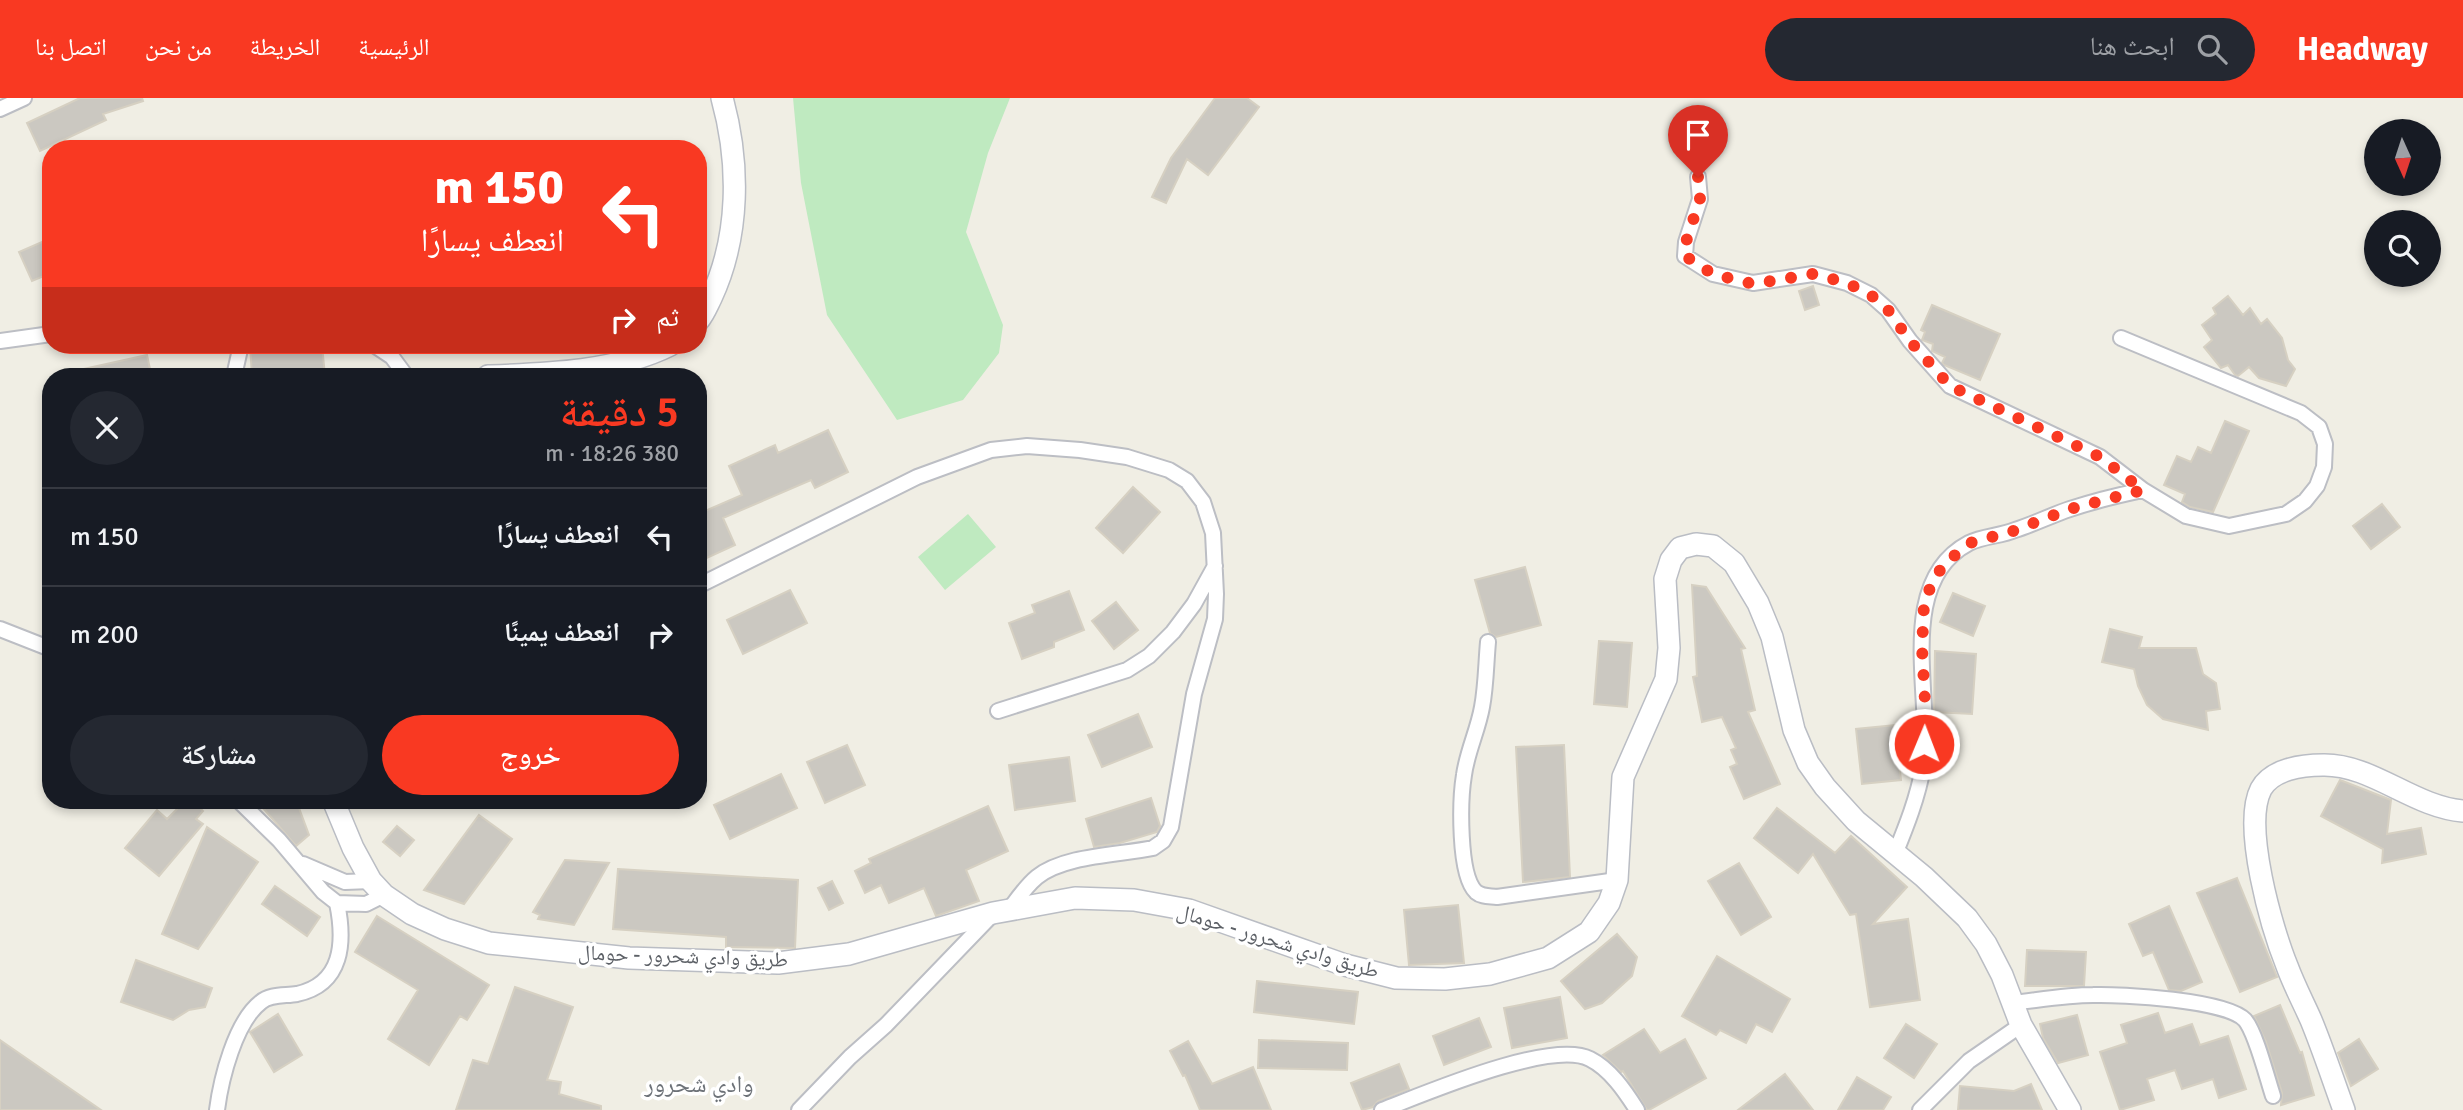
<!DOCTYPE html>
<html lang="ar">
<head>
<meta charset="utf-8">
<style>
  :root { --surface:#171b24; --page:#242831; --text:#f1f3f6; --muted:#9ea1a6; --line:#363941; --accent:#f93922 }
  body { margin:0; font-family:Signika,"Noto Naskh Arabic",sans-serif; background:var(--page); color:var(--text); direction:rtl; height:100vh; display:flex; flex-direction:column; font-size:26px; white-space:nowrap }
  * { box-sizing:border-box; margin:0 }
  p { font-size:23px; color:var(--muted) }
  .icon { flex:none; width:38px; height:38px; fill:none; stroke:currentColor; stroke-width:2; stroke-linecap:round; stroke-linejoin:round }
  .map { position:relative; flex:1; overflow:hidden; direction:ltr }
  .panel { position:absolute; left:42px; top:270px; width:665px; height:441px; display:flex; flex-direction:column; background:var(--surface); border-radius:28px; box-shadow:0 4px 10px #0003; direction:rtl }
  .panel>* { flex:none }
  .banner { position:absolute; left:42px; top:42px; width:665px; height:214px; border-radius:28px; box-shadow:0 4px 10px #0003; direction:rtl; background:#f93922; color:#fff; overflow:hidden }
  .needle { width:46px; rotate:177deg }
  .tools { position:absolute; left:2364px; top:21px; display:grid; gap:14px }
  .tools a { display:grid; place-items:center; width:77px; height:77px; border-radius:50%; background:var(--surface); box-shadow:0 4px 10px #0003; font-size:35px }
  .pin { position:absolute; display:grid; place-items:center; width:60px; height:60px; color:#fff; margin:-72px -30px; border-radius:50% 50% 50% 0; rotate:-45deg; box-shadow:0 0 7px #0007 }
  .pin .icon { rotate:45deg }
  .me { position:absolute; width:77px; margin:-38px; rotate:1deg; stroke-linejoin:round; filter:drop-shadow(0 0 5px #0008) }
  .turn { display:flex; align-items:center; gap:24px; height:147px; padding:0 28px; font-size:32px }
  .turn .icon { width:91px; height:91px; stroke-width:2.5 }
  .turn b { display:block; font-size:49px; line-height:60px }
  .then { display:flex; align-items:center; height:66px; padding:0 28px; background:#0003; gap:14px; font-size:26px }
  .round { display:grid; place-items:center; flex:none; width:74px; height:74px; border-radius:37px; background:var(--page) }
  .head { display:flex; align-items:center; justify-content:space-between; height:119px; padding:0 28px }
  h1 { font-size:42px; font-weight:600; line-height:52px; color:var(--accent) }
  .primary-button { display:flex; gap:14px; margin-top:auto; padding:14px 28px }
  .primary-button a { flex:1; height:80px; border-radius:42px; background:var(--accent); color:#fff; font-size:28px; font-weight:600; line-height:80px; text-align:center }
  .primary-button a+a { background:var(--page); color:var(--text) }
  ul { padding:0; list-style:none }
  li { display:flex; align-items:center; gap:21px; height:98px; padding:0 28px; border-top:2px solid var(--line) }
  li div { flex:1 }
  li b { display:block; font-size:26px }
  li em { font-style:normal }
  header { display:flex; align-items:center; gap:42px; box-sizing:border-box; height:98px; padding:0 35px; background:var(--accent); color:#fff }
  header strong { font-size:33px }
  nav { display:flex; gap:38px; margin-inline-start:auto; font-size:24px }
  .search { width:490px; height:63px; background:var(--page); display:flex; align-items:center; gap:18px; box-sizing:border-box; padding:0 24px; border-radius:38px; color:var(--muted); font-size:26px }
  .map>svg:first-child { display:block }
</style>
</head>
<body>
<header>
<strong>Headway</strong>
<div class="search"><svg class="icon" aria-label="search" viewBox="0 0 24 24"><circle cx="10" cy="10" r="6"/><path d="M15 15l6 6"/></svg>ابحث هنا</div>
<nav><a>الرئيسية</a><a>الخريطة</a><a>من نحن</a><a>اتصل بنا</a></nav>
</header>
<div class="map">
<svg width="2463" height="1012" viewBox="0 0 2463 1012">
  <rect width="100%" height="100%" fill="#f0eee4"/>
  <path fill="#bfeac0" d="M793,0H1010L988,55L966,134L1003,227L999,255L963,302L897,322L827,217L801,85Z
    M968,416L996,449L945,492L918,459Z"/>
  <path fill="#cbc8c1" stroke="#d6d0c2" stroke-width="2" d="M80,0H142L143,3L103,16L106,22L40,53L27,25Z
    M1215,0H1247L1259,9L1208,77L1187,61L1166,105L1152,99L1171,60Z
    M51,140V175L32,183L19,154Z
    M1813,188L1819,207L1805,212L1799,193Z
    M2228,198L2243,217L2250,210L2261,226L2267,221L2282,240L2288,262L2295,271L2286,288L2259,280L2249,269L2238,278L2235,277L2228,267L2221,270L2204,249L2212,242L2202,227L2216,216L2213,210Z
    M1932,207L2000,236L1980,282L1944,267L1942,265L1945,259L1932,253L1933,246L1922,242L1925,234L1921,232Z
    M250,247H322L325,278H252Z
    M147,257L150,271L116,278H80L79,272Z
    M2225,323L2249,333L2213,414L2190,409L2182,404L2185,396L2164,387L2177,358L2191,364L2198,349L2211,355Z
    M828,332L848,374L815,390L811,382L723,420L735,447L698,464V416L742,397L729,368L775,347L778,355Z
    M1133,389L1160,414L1123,455L1096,430Z
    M2382,406L2400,429L2371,451L2353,428Z
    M1525,469L1541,527L1496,539L1490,535L1475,482Z
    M1692,487L1706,489L1745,550L1741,551L1755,612L1748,614L1780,686L1744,701L1730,669L1737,666L1731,652L1736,650L1722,619L1702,624L1693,579L1697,578Z
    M790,492L807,525L743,556L727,522Z
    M1069,493L1084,532L1054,544V549L1022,561L1009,525L1035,515L1032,507Z
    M1953,495L1985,508L1973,538L1940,524Z
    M1116,504L1138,532L1114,551L1092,523Z
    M2110,531L2142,539L2139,550H2196L2203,576L2216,585L2220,611L2206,613L2208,632L2163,621L2147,607L2138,588L2134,571L2102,564Z
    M1599,543L1632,545L1627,609L1594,606Z
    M1935,553L1976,556L1972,616L1934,614Z
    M1138,616L1152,649L1102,669L1088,637Z
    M1895,627L1901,682L1862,686L1856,631Z
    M847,647L865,687L825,705L807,664Z
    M1564,647L1570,779L1523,784L1516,649Z
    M1069,659L1075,703L1015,712L1009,667Z
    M781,676L797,710L730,741L714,707Z
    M2340,682L2391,702L2387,736L2421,730L2426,756L2382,765L2383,751L2321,718Z
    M1151,700L1160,728L1157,734L1120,745L1094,749L1086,721Z
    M186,702H192L203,713L196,721L203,726L159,778L125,750L157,712L167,721Z
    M256,702H296L309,737L296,748Z
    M988,708L1008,753L966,772L979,803L936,818L924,790L889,805L881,787L865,795L855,773L871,765L869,761Z
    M1777,710L1835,755L1851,738L1907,789L1873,826L1908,821L1920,902L1870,909L1856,816L1850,817L1813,756L1798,775L1754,740Z
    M479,717L512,741L464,806L424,792Z
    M397,728L414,742L400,758L383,744Z
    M207,729L258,764L198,851L162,836Z
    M565,762L609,765L574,827L538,821L540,817L533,814Z
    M1739,765L1771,819L1741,837L1708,783Z
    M618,771L798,782L795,850L726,849V839L613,831Z
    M2237,780L2277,879L2240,894L2197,795Z
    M832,783L843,805L829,812L818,790Z
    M275,788L320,819L307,838L262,806Z
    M1458,807L1464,865L1409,867L1404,812Z
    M2169,808L2202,884L2181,893L2169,892L2153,854L2143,858L2129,826Z
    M377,818L489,887L467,922L460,918L429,967L388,941L418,892L355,854Z
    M1617,836L1637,859L1632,878L1602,905L1585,911L1561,883Z
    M2027,852L2086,854L2084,888H2025Z
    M1717,858L1790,901L1772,934L1756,926L1746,945L1720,932L1716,937L1682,918Z
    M136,862L212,890L205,909L189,912L173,922L121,904Z
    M1257,883L1358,894L1354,926L1254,914Z
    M515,889L573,909L547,982L561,984L559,996L601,1008V1012H456L473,962L488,966Z
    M1560,899L1567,940L1512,950L1504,910Z
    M2280,907L2300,955L2302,954L2314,997L2281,1007L2282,995L2266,944L2254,918Z
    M2158,915L2165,935L2192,926L2200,947L2228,938L2246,991L2219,1000L2213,981L2182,991L2175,972L2147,981L2154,1002L2120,1012L2100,954L2127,945L2121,927Z
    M278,916L302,957L274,974L250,934Z
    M2077,917L2088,957L2058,965L2043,940L2040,926Z
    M1479,920L1491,949L1444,967L1433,938Z
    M1906,926L1937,946L1914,980L1884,960Z
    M1644,931L1660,955L1685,941L1706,980L1649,1012H1647L1623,973L1621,974L1603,957Z
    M2359,941L2378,971L2351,988L2338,955Z
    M0,942L101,1012H0Z
    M1259,942L1348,945L1347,972L1258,970Z
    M1188,943L1212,986L1253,969L1271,1012H1200L1185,977L1183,978L1170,953Z
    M1399,966L1409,991L1378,1003L1373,1009L1362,1012L1351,985Z
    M1785,976L1813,1012H1738Z
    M1857,979L1891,999L1883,1012H1838Z
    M2031,986L2042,1012H1958L1960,988L2014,993Z"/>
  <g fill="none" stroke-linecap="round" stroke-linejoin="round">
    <defs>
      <path id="street" d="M0,11L24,0
        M1698,79L1700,101L1686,144L1685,158L1713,176L1753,185L1813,176L1847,185L1871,197L1888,212L1910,243L1950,288L2100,359L2143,392L2186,418L2229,428L2286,416L2305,403L2317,388L2324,369L2325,346L2319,329L2301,315L2121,240
        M0,243L51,236
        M374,247L392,259L406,278
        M234,278L241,247
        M698,488L917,379L991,352L1027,348L1080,352L1127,359L1169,372L1187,383L1203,404L1213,435L1216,496L1215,521L1194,596L1171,729L1163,743L1153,750C1120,757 1064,757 1037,779C1026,788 1018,800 1009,812
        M0,531L51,551
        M1488,544C1486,566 1486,588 1482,609C1478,632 1467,654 1464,677C1460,701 1458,777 1476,794C1482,799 1489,798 1497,799L1617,782
        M998,613L1127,572L1149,558L1173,534L1194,506L1215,468
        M238,702L279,742L323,794L337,805L366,806L384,797
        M1895,756C1906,729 1918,699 1923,669C1934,602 1893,485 1969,445C1983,438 2001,438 2015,432C2034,426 2052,417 2070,411C2094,403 2119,397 2143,392
        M303,766L345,784L371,783
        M2012,905C2039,902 2066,897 2093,897C2121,896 2227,902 2245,922C2256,935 2267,980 2273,998
        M217,1012C221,981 235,924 261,904C270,896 285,898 297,896C343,886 345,844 337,805
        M799,1012L850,959L886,927L990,819
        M1382,1012C1424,996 1551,941 1590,961C1610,971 1625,993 1637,1012
        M1920,1012L1969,963L2021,927"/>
      <path id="secondary" d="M698,223C704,216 707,208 711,200C740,138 740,65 722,0
        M488,278C548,276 616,274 670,247
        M333,702L353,750L371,783L384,797L412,816L445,831L489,845L629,860L778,865L849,856L993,815L1075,800L1134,802L1189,812L1345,867L1396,880L1445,881L1490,876L1548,860L1589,834L1609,805L1617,782L1623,679L1666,581L1669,550L1665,481L1671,462L1680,450L1696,446L1713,448L1734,465L1758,505L1772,539L1794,632L1808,665L1825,689L1856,723L1924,779L1967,820L1986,846L2002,877L2021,927L2070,1012
        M2344,1012C2333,982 2323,951 2311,922C2303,904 2294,887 2287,868C2272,831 2242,728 2261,691C2272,671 2302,667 2323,667C2372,666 2413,709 2463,713"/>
    </defs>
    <use href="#street" stroke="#bcbec4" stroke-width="18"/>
    <use href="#secondary" stroke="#babdc4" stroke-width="24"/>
    <use href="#street" stroke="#fff" stroke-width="14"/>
    <use href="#secondary" stroke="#fff" stroke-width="21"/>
  </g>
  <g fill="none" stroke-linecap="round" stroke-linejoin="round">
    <path stroke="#f93922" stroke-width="12" stroke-dasharray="0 21.6" d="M1698,79L1700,101L1686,144L1685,158L1713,176L1753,186L1813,176L1847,185L1871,197L1888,212L1910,243L1950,288L2100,359L2143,392L2070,411L2013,433L1970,445L1943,467L1930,490L1924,506L1922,550L1926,622L1924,646"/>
  </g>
  <g text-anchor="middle" stroke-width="7" stroke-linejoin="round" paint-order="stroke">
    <g font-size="21" fill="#5c6066" stroke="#fff">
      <text transform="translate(1278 843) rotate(17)" y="7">طريق وادي شحرور - حومال</text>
      <text transform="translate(683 858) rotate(2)" y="7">طريق وادي شحرور - حومال</text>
    </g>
    <g font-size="24" fill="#6d7278" stroke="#fff">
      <text x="699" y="994">وادي شحرور</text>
    </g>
  </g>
</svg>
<div class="tools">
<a><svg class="needle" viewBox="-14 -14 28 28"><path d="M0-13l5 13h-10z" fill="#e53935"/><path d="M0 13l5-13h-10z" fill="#9ea1a6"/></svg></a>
<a><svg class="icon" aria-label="search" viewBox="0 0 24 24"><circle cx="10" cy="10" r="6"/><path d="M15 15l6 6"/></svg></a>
</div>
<div class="pin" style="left:1698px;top:79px;background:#d93025"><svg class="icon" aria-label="arrive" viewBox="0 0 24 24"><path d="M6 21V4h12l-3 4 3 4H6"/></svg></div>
<svg class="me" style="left:1924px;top:646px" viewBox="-20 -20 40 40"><circle r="17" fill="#f93922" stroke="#fff" stroke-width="3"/><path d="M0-11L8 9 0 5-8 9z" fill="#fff"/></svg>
<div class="banner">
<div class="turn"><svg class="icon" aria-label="left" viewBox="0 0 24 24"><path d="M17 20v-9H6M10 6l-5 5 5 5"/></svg><div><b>150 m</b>انعطف يسارًا</div></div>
<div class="then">ثم<svg class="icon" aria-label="right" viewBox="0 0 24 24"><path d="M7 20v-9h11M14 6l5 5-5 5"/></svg></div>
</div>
<section class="panel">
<div class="head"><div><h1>5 دقيقة</h1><p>380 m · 18:26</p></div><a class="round"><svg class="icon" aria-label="close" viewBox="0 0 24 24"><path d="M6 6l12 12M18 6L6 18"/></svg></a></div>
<ul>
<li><svg class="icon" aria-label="left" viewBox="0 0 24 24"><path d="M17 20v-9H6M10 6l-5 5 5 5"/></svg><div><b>انعطف يسارًا</b></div><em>150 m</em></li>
<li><svg class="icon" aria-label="right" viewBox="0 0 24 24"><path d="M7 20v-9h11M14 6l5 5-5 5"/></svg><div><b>انعطف يمينًا</b></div><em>200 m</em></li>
</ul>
<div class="primary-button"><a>خروج</a><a>مشاركة</a></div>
</section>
</div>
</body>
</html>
